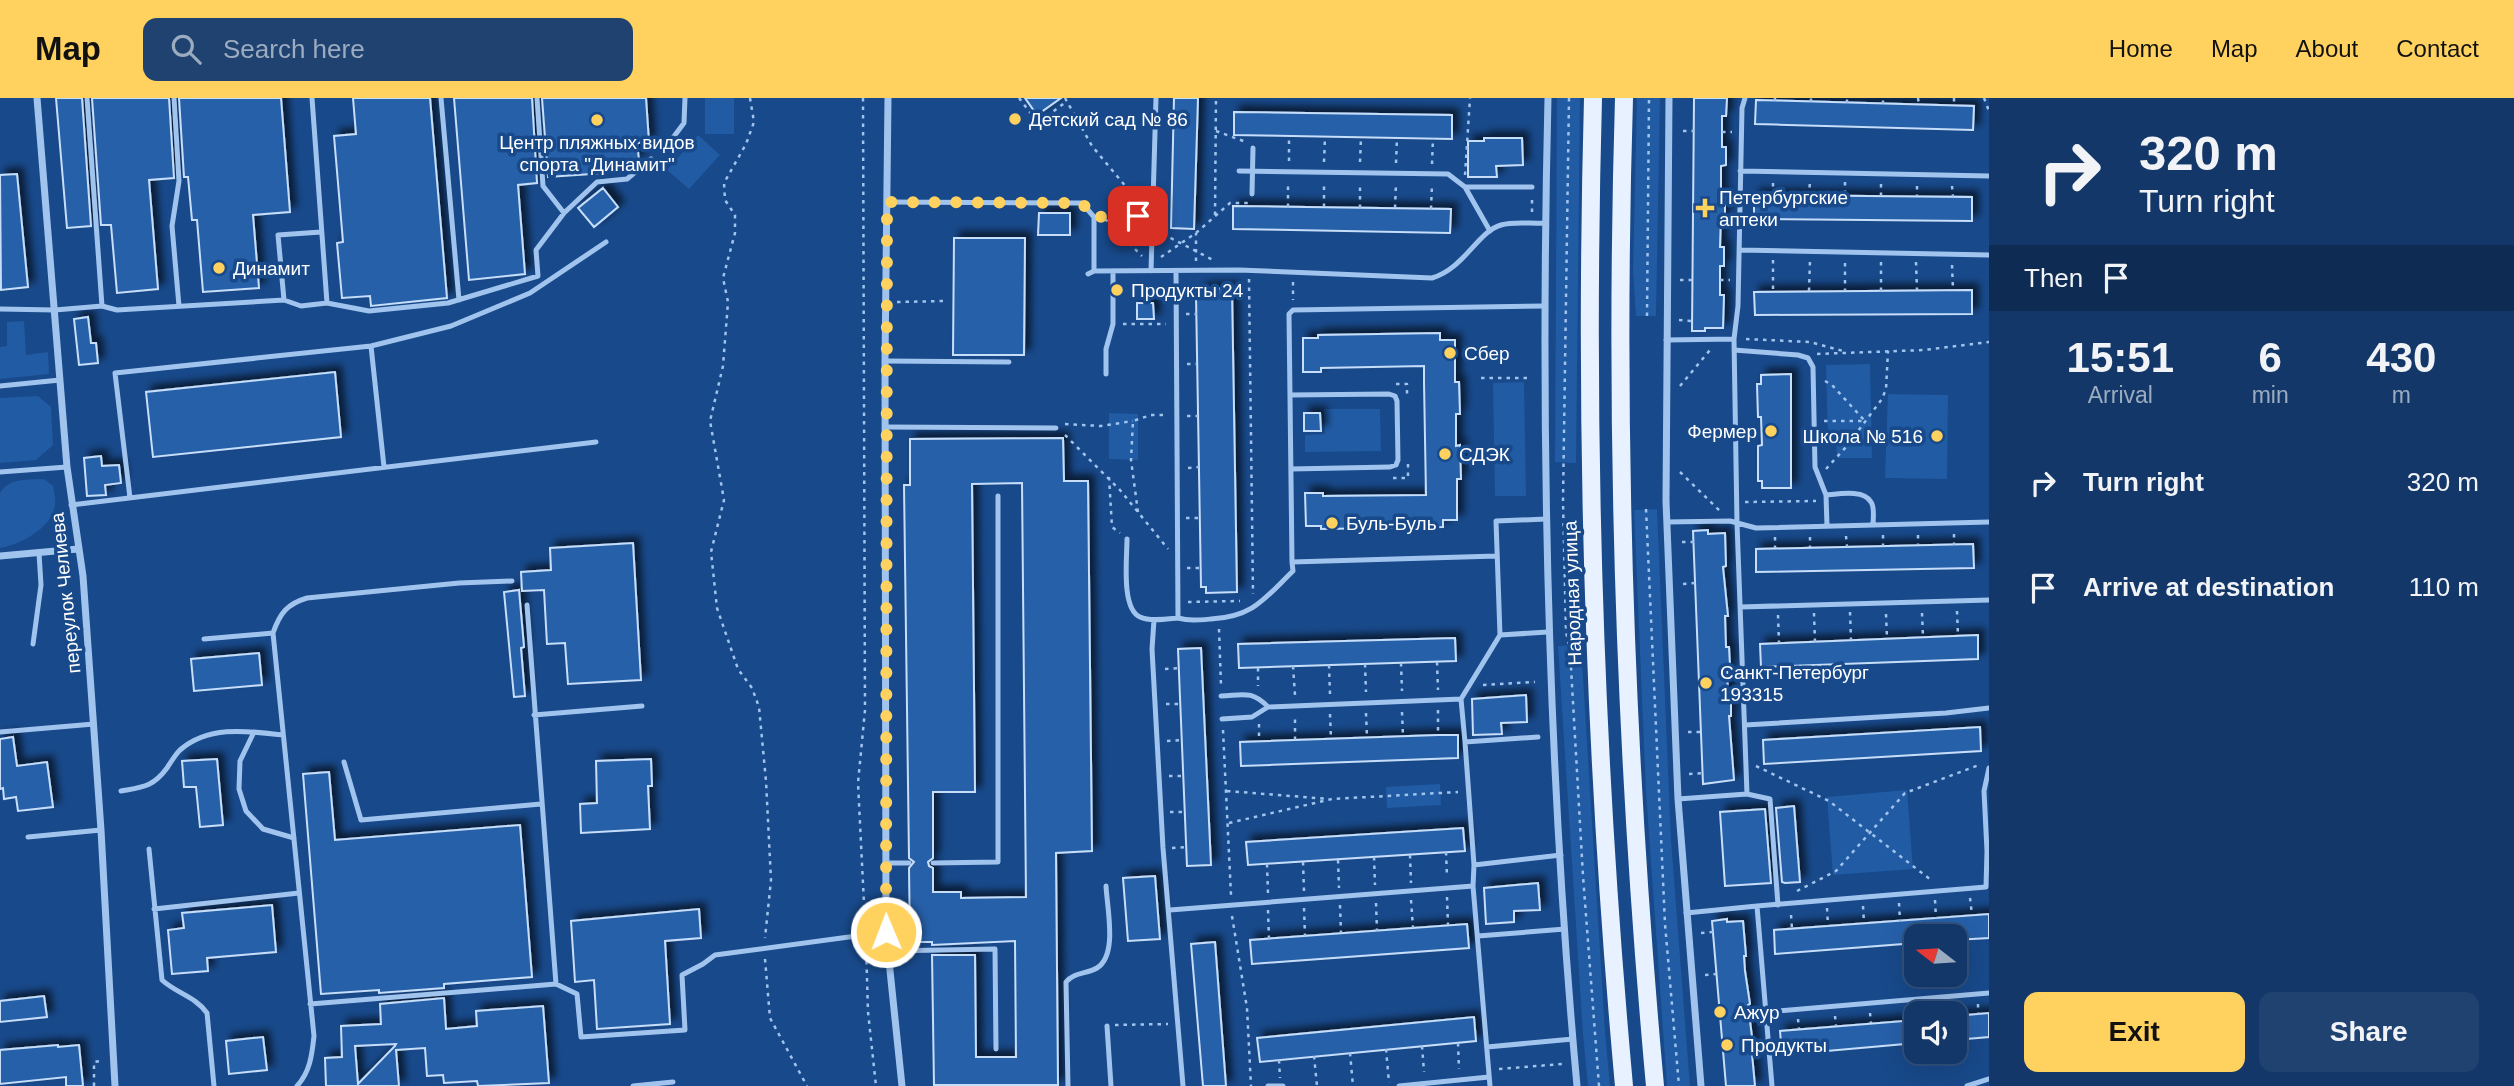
<!DOCTYPE html>
<html lang="en">
<head>
<meta charset="utf-8">
<style>
  :root { --surface:#123768; --page:#1f4271; --text:#f1f3f6; --muted:#9cacc0; --line:#31517c; --accent:#ffd15e }
  body { margin:0; font-family:Helvetica,sans-serif; background:var(--page); color:var(--text); height:100vh; display:flex; flex-direction:column; font-size:26px; white-space:nowrap }
  * { box-sizing:border-box; margin:0 }
  p { font-size:23px; color:var(--muted) }
  .icon { flex:none; width:38px; height:38px; fill:none; stroke:currentColor; stroke-width:2; stroke-linecap:round; stroke-linejoin:round }
  .map { position:relative; flex:1; overflow:hidden }
  .sheet { display:flex; flex-direction:column; background:var(--surface); width:525px }
  .sheet>* { flex:none }
  .guide { background:#123768; color:var(--text); overflow:hidden }
  .needle { width:46px; rotate:287deg }
  .fabs { position:absolute; left:1904px; top:826px; display:grid; gap:14px }
  .fabs a { display:grid; place-items:center; width:63px; height:63px; border-radius:14px; background:var(--surface); box-shadow:0 7px 28px #0002,0 0 0 2px var(--line); font-size:35px }
  .pin { position:absolute; display:grid; place-items:center; width:60px; height:60px; color:#fff; margin:-30px; border-radius:14px; box-shadow:0 4px 10px #0006 }
  .me { position:absolute; width:77px; margin:-38px; rotate:359deg; stroke-linejoin:round; filter:drop-shadow(0 0 5px #0008) }
  .turn { display:flex; align-items:center; gap:24px; height:147px; padding:0 35px; font-size:32px }
  .turn .icon { width:91px; height:91px; stroke-width:2.5 }
  .turn b { display:block; font-size:49px; line-height:60px }
  .then { display:flex; align-items:center; height:66px; padding:0 35px; background:#0003; gap:14px; font-size:26px }
  .eta { display:flex; justify-content:space-evenly; align-items:center; height:119px; text-align:center }
  .eta b { font-size:42px; font-weight:800; line-height:49px }
  .action { display:flex; gap:14px; margin-top:auto; padding:14px 35px }
  .action a { flex:1; height:80px; border-radius:14px; background:var(--accent); color:#111; font-size:28px; font-weight:800; line-height:80px; text-align:center }
  .action a+a { background:var(--page); color:var(--text) }
  ul { padding:0; list-style:none }
  li { display:flex; align-items:center; gap:21px; height:105px; padding:0 35px }
  li div { flex:1 }
  li b { display:block; font-size:26px }
  li em { font-style:normal }
  header { display:flex; align-items:center; gap:42px; box-sizing:border-box; height:98px; padding:0 35px; background:var(--accent); color:#111 }
  header strong { font-size:33px }
  nav { display:flex; gap:38px; margin-inline-start:auto; font-size:24px }
  .search { width:490px; height:63px; background:var(--page); display:flex; align-items:center; gap:18px; box-sizing:border-box; padding:0 24px; border-radius:14px; color:var(--muted); font-size:26px }
  main { display:flex; flex:1; min-height:0 }
  .map>svg:first-child { display:block }
</style>
</head>
<body>
<header>
<strong>Map</strong>
<div class="search"><svg class="icon" aria-label="search" viewBox="0 0 24 24"><circle cx="10" cy="10" r="6"/><path d="M15 15l6 6"/></svg>Search here</div>
<nav><a>Home</a><a>Map</a><a>About</a><a>Contact</a></nav>
</header>
<main>
<div class="map">
<svg width="1989" height="988" viewBox="0 0 1989 988">
  <defs>
    <filter id="shadow"><feDropShadow dx="6" dy="-6" stdDeviation="3.5" flood-color="#0009"/></filter>
  </defs>
  <rect width="100%" height="100%" fill="#18498a"/>
  <path fill="#205ba4" d="M705,0H734V36H705Z
    M1557,0H1580L1576,365L1555,364Z
    M1637,0H1660L1656,218H1636L1633,173Z
    M698,37L720,57L689,91L667,72Z
    M24,223L26,257L48,254L49,276L0,281V249L7,248V224Z
    M1870,266L1872,360H1837L1836,338H1828L1826,267Z
    M1524,284L1526,398H1495L1493,285Z
    M1888,296L1948,297L1947,381L1885,380Z
    M38,298L51,309L53,347L36,362L0,365V300Z
    M1324,311H1380L1381,353L1305,354V337L1325,336Z
    M1109,315L1138,316V362L1109,361Z
    M44,381L53,388C54,394 56,400 55,406C54,429 20,447 0,450V395C10,379 28,382 44,381Z
    M1657,411L1671,742L1690,988H1667L1646,694L1634,412Z
    M1581,547L1605,934L1610,988H1588L1583,936L1558,548Z
    M1440,686L1441,707L1387,710L1386,689Z
    M1907,692L1913,771L1833,777L1827,699Z"/>
  <path fill="#2660a9" stroke="#c7defa" stroke-width="2" fill-rule="evenodd" filter="url(#shadow)" d="M56,0H82L91,128L67,130Z
    M92,0H169L174,80L149,82L158,191L117,195L111,127H101Z
    M179,0H281L290,114L253,117L259,190L203,194L197,122H192L188,79H184Z
    M353,0H430L447,200L371,208L370,198L342,200L337,145L343,144L334,38L356,36Z
    M454,0H532L537,85L518,87L525,176L469,182Z
    M542,0H646L649,44L637,45L639,62L627,63L628,69H621V74L548,79Z
    M1025,0H1061L1037,17Z
    M1174,0H1198L1194,131L1171,130Z
    M1694,0H1727L1726,18H1722V49H1726V67L1721,68V98H1725V117H1721L1720,149H1724V168H1720V197H1724L1723,230H1705V233H1692Z
    M1756,2L1974,8L1973,32L1755,26Z
    M1234,14L1452,17V41L1234,37Z
    M1484,40H1522L1523,67L1496,68L1497,79H1468V43H1484Z
    M17,76L28,189L1,192L0,77Z
    M603,90L618,109L594,129L578,110Z
    M1754,97L1972,99V123L1754,121Z
    M1233,108L1451,111L1450,135L1233,131Z
    M1039,115H1070V137H1038Z
    M954,140H1025L1024,257H953Z
    M1232,190L1237,494L1206,495V489H1201L1196,197H1201V191Z
    M1972,192V216L1755,217L1754,194Z
    M1137,205H1153L1154,221H1137Z
    M88,219L91,245H96L98,265L79,267L74,221Z
    M1440,235V242H1455V284H1459L1460,316H1456V348L1460,347L1461,381H1457V422H1443V429L1321,431V428H1306L1305,395H1323V398L1426,397L1424,284V268L1321,270V274H1303V240H1318V237Z
    M335,274L341,339L153,359L146,294Z
    M1791,276V390H1762V383H1758V348L1762,347L1761,319H1758L1757,286H1761V277Z
    M1304,315H1320L1321,333H1304Z
    M1063,340L1064,383H1088L1092,753L1056,755L1058,987H934L932,857H975L976,959H1016L1015,843L932,847V844H910L909,770L914,764L909,760L904,387H910V341ZM1022,385L1026,799L961,800V794H933V770L929,768L928,764L933,760V694H975L972,386Z
    M101,358L102,368L119,367L121,385L105,387L106,397L87,398L84,360Z
    M1708,432V436L1725,435L1726,468L1723,469L1728,518H1725L1726,549H1729L1730,568H1727L1728,599H1731V618H1729L1734,682L1703,686L1693,433Z
    M633,445L641,582L568,586L565,545L547,546L544,492L522,493L521,474L551,472L550,450Z
    M1973,446L1974,470L1756,474V451Z
    M519,492L524,549L521,550L525,598L514,599L504,494Z
    M1978,537V561L1761,569L1760,546Z
    M1455,540L1456,563L1239,570L1238,546Z
    M1201,550L1211,767L1187,768L1178,551Z
    M259,555L262,587L194,593L191,561Z
    M1526,597L1527,624L1501,625L1502,636L1473,637L1472,601Z
    M1980,629L1981,653L1764,666L1763,642Z
    M1438,637H1458V660L1241,668L1240,644Z
    M13,639L17,668L47,664L53,709L18,713L16,699L4,701L3,690L0,691V641Z
    M217,661L223,727L200,729L196,689H184L182,663Z
    M651,661L652,688H648L650,731L581,735L580,706L597,705L596,663Z
    M329,674L335,742L520,727L532,879L444,886V890L379,895V892L321,896L303,676Z
    M1794,708L1800,784L1785,785L1782,784L1776,710Z
    M1765,711L1771,785L1725,788L1720,714Z
    M1463,730L1465,753L1248,767L1246,744Z
    M1155,778L1160,841L1128,843L1123,780Z
    M1538,785L1540,812L1514,813V824L1486,826L1484,790Z
    M272,807L276,854L207,860L208,873L172,876L168,832L184,830L182,815Z
    M699,811L701,840L665,843L670,926L597,931L594,882L575,884L571,823Z
    M1989,816V840L1955,842V838H1916V845L1775,856L1774,832Z
    M1727,821V824L1743,823L1746,858H1744L1745,873L1750,906L1748,907L1754,955L1752,956L1755,988H1726L1712,823Z
    M1467,826L1469,850L1252,866L1250,842Z
    M1215,844L1226,988H1203L1191,846Z
    M44,898L47,919L0,924V903Z
    M444,900L446,931L477,928L476,913L543,908L549,985L478,988L477,983L444,985L443,977L427,978L425,950L396,952L399,988H326L325,960L342,959L341,928L381,926L380,906ZM396,946L395,948L358,986L355,948Z
    M1989,915V939L1955,942V918Z
    M1474,919L1476,943L1260,964L1257,940Z
    M1916,922V945L1782,957L1780,933Z
    M263,939L267,972L229,976L226,943Z
    M58,947V949L79,947L83,988H66V979L0,986V952Z"/>
  <g fill="none" stroke-linecap="round" stroke-linejoin="round">
    <path stroke="#a1c4ee" stroke-width="2.5" stroke-dasharray="3.5 5" stroke-linecap="butt" d="M750,0L754,24L746,46L724,85L725,102L735,117V135L723,180L728,204L723,268L710,323L724,402L711,454L717,510L738,571L752,590L759,609L766,683L771,782L765,840
      M863,0L865,612L858,685L865,826
      M1019,0L1038,25L1067,3
      M1065,0L1092,48L1142,108
      M1569,0L1563,403L1566,534L1570,552L1583,778L1599,988
      M1918,0L1919,7
      M1954,0V8
      M1984,0L1989,13
      M1775,3V0
      M1811,4V0
      M1847,5V0
      M1883,6V0
      M1216,33L1246,44
      M1683,33H1694
      M1722,34H1732
      M1289,63V38
      M1324,64L1325,39
      M1360,64L1361,39
      M1396,65L1397,40
      M1432,66L1433,40
      M1465,77L1470,0
      M1845,84V98
      M1917,88V98
      M1952,88L1953,99
      M1773,97V83
      M1809,98L1810,83
      M1881,98V84
      M1288,109V84
      M1324,109V85
      M1360,110V85
      M1395,110L1396,86
      M1431,111L1432,86
      M1532,114V99
      M1215,117L1216,0
      M1102,119L1138,118L1144,116
      M1105,121L1142,158
      M1163,136L1213,162
      M1161,159L1196,135L1230,105H1248
      M1773,162V193
      M1196,163V135
      M1881,164V193
      M1916,164L1917,192
      M1845,165V193
      M1952,167L1953,192
      M1249,181L1253,496
      M1680,182H1692
      M1720,182H1730
      M1293,184V202
      M1809,193L1810,162
      M897,204L944,203
      M1186,216H1197
      M1647,218L1649,0
      M1679,222L1691,223
      M1123,226H1166
      M1746,241L1810,244L1843,253
      M1817,256L1924,252L1989,244
      M1187,266H1197
      M1481,280H1531
      M1825,283L1832,287L1864,322
      M1396,286H1407V300
      M1680,288L1710,252
      M1187,318H1198
      M1824,323H1863
      M1065,326L1101,328L1133,323
      M1065,337L1120,392L1168,451
      M1188,370L1199,369
      M1826,371L1846,349L1882,301L1886,291L1888,253
      M1680,374L1720,413
      M1109,379L1112,429L1120,435
      M1393,380H1408V366
      M1745,404L1816,403
      M1646,411L1665,826L1679,988
      M1138,414L1131,362L1133,323L1151,317H1167
      M1186,420H1200
      M1954,436V447
      M1883,437V448
      M1918,437V447
      M1846,438L1847,449
      M1775,439V450
      M1810,439V449
      M1682,444H1694
      M1187,470H1201
      M1683,486L1695,485
      M1188,504L1240,503
      M1957,513L1958,538
      M1850,514L1851,542
      M1814,515L1815,544
      M1922,515L1923,539
      M1886,516L1887,541
      M1778,517L1779,545
      M1219,531L1221,587
      M1437,564L1438,592
      M1401,565L1402,593
      M1365,566L1366,594
      M1329,567L1330,596
      M1293,568L1295,597
      M1258,570V588
      M1165,571L1179,570
      M1483,587L1535,584
      M1166,606H1180
      M1438,612V637
      M1402,614L1403,639
      M1366,615L1367,640
      M1330,616L1331,641
      M1259,626V643
      M1223,632L1231,797
      M1688,634H1701
      M1295,642V618
      M1167,643L1182,642
      M1756,668L1829,703L1931,782
      M1689,676L1703,675
      M1169,678H1183
      M1227,693L1329,701
      M1170,714H1185
      M1229,725L1332,701L1458,694
      M1172,750L1186,749
      M1446,754L1447,779
      M1410,757L1411,785
      M1374,759L1375,787
      M1338,762L1339,790
      M1303,764L1304,793
      M1267,766L1268,795
      M1797,793L1836,773L1905,695L1979,667
      M1447,799L1448,827
      M1970,800L1972,817
      M1411,802L1413,830
      M1935,802L1936,820
      M1376,805L1377,833
      M1899,805L1900,823
      M1340,807L1341,835
      M1863,808L1864,825
      M1304,810L1305,838
      M1827,810L1828,828
      M1268,812L1269,841
      M1791,817L1792,831
      M1232,818L1247,910L1251,988
      M1701,835L1713,834
      M866,846L868,914L876,988
      M765,861L770,920L807,988
      M1705,877L1716,876
      M1978,906V916
      M1905,912L1906,922
      M1870,915L1871,925
      M1835,918L1836,928
      M1798,921L1799,931
      M1115,927L1168,926
      M1458,945L1459,971
      M1422,948L1424,974
      M1386,951L1389,985
      M1350,955L1353,988
      M1314,958L1317,988
      M1279,962L1280,980
      M1499,971L1562,966
      M94,988V964L101,963"/>
    <path stroke="#a1c4ee" stroke-width="5" d="M87,0L102,208
      M174,0L179,83L172,128L179,208
      M441,0L459,202
      M537,0L543,88L564,115
      M1745,0L1742,10L1738,208L1734,241L1737,425L1747,696
      M663,53L684,25L685,0
      M1239,73L1448,76L1465,89H1532
      M1740,73L1989,78
      M1465,89L1490,133
      M1252,96L1253,50
      M887,104L1082,105L1094,119V173
      M1739,152L1989,157
      M1151,173L1156,0
      M1176,173L1178,520C1189,523 1199,522 1211,521C1253,519 1264,501 1293,473L1292,464L1497,458
      M1088,176L1094,173L1239,172L1432,180C1465,170 1477,134 1501,127C1514,123 1531,126 1545,125
      M284,202L278,137L321,134
      M327,205L369,213L448,205L538,178L536,152L564,115L597,84L627,81L651,61
      M0,211L55,212L102,208L117,212L284,202L301,208L327,205L312,0
      M1666,242L1734,241
      M371,248L384,369
      M1734,252L1798,257L1808,260L1813,269L1815,369L1826,397
      M885,263L1009,264
      M1106,276V251L1113,226V173
      M0,288L60,282
      M1290,297L1389,296L1395,298L1397,303L1398,362L1396,367L1390,369L1291,371
      M885,329L1056,330
      M0,374L67,369
      M130,400L115,275L371,248L451,228L530,195L606,144
      M71,407L596,344
      M1667,424L1730,423L1756,430L1989,424
      M1827,428L1826,397C1838,396 1864,391 1871,404C1875,409 1873,421 1873,427
      M1127,441C1127,460 1121,511 1140,519C1150,524 1167,521 1178,520
      M1292,464L1289,216L1293,212L1544,208
      M1740,509L1989,502
      M1154,522L1152,551L1163,750L1183,988
      M1500,537L1548,534
      M204,541L273,535
      M33,546L41,487L39,455
      M1221,598C1243,597 1252,592 1268,609
      M1461,601L1465,644L1538,639
      M534,617L642,608
      M1222,621L1252,619L1268,609L1461,601L1500,537L1496,423L1546,421
      M1745,627L1946,615L1989,610
      M0,634L94,626
      M254,634L240,663L239,691L246,713L263,731L294,740
      M1465,644L1474,767
      M344,664L361,722L541,706
      M121,693C143,689 153,689 167,670C171,664 175,657 180,652C209,627 248,633 283,637
      M1678,701L1747,696L1770,701L1778,807
      M28,739L101,732
      M149,751L162,882C176,895 196,899 207,915L214,988
      M885,765H909
      M933,765L998,764V398
      M1473,788L1490,988
      M1757,808L1986,789L1987,753L1984,693L1989,670
      M154,811L299,795
      M1170,812L1473,788L1474,767L1561,757
      M1686,815L1757,808L1772,988
      M1478,838L1565,831
      M888,853L995,851L996,951
      M556,886L577,896L581,939L685,932L682,877L703,866L715,857L886,834
      M310,906L556,886L527,507
      M1766,914L1989,895
      M1107,928L1111,988
      M1487,949L1573,941
      M297,988C310,974 312,957 314,938L273,535C280,515 287,506 307,500L459,485L512,483
      M633,988L673,984
      M1068,988L1066,884C1074,874 1087,876 1097,870C1118,857 1107,810 1106,788
      M1268,988H1283
      M1399,988L1489,979
      M1967,988L1989,981"/>
    <path stroke="#a1c4ee" stroke-width="7" d="M37,0L67,369L83,478L101,732L115,988
      M888,0L885,263L886,834L902,988
      M1548,0C1540,330 1547,660 1577,988
      M1669,0L1666,403L1678,701L1701,988
      M0,458L78,451"/>
    <path stroke="#e8f1ff" stroke-width="18" d="M1593,0C1584,330 1594,660 1624,988
      M1624,0C1614,329 1625,660 1655,988"/>
  </g>
  <g fill="none" stroke-linecap="round" stroke-linejoin="round">
    <path stroke="#ffd15e" stroke-width="12" stroke-dasharray="0 21.6" d="M886,834L887,104L1082,105L1094,119L1138,118"/>
  </g>
  <g fill="#ffd15e" stroke="#18498a" stroke-width="2.5">
    <circle cx="1015" cy="21" r="7"/>
    <circle cx="597" cy="22" r="7"/>
    <path d="M1701.5 99.5h7v7h7v7h-7v7h-7v-7h-7v-7h7z"/>
    <circle cx="219" cy="170" r="7"/>
    <circle cx="1117" cy="192" r="7"/>
    <circle cx="1450" cy="255" r="7"/>
    <circle cx="1771" cy="333" r="7"/>
    <circle cx="1937" cy="338" r="7"/>
    <circle cx="1445" cy="356" r="7"/>
    <circle cx="1332" cy="425" r="7"/>
    <circle cx="1706" cy="585" r="7"/>
    <circle cx="1720" cy="914" r="7"/>
    <circle cx="1727" cy="947" r="7"/>
  </g>
  <g text-anchor="middle" stroke-width="7" stroke-linejoin="round" paint-order="stroke">
    <g font-size="19" fill="#fff" stroke="#18498a" text-anchor="start">
      <text x="1029" y="28">Детский сад № 86</text>
      <text x="597" y="51" text-anchor="middle">Центр пляжных видов<tspan x="597" dy="22">спорта "Динамит"</tspan></text>
      <text x="1719" y="106">Петербургские<tspan x="1719" dy="22">аптеки</tspan></text>
      <text x="233" y="177">Динамит</text>
      <text x="1131" y="199">Продукты 24</text>
      <text x="1464" y="262">Сбер</text>
      <text x="1757" y="340" text-anchor="end">Фермер</text>
      <text x="1923" y="345" text-anchor="end">Школа № 516</text>
      <text x="1459" y="363">СДЭК</text>
      <text x="1346" y="432">Буль-Буль</text>
      <text x="1720" y="581">Санкт-Петербург<tspan x="1720" dy="22">193315</tspan></text>
      <text x="1734" y="921">Ажур</text>
      <text x="1741" y="954">Продукты</text>
    </g>
    <g font-size="19" fill="#fff" stroke="#18498a">
      <text transform="translate(65 495) rotate(-96)" y="7">переулок Челиева</text>
      <text transform="translate(1572 495) rotate(-92)" y="7">Народная улица</text>
    </g>
  </g>
</svg>
<div class="fabs">
<a><svg class="needle" viewBox="-14 -14 28 28"><path d="M0-13l5 13h-10z" fill="#e53935"/><path d="M0 13l5-13h-10z" fill="#9cacc0"/></svg></a>
<a><svg class="icon" aria-label="sound" viewBox="0 0 24 24"><path d="M4 9h4l5-4v14l-5-4H4zM17 9q2 3 0 6"/></svg></a>
</div>
<div class="pin" style="left:1138px;top:118px;background:#d93025"><svg class="icon" aria-label="arrive" viewBox="0 0 24 24"><path d="M6 21V4h12l-3 4 3 4H6"/></svg></div>
<svg class="me" style="left:886px;top:834px" viewBox="-20 -20 40 40"><circle r="17" fill="#ffd15e" stroke="#fff" stroke-width="3"/><path d="M0-11L8 9 0 5-8 9z" fill="#fff"/></svg>
</div>
<section class="sheet">
<div class="guide">
<div class="turn"><svg class="icon" aria-label="right" viewBox="0 0 24 24"><path d="M7 20v-9h11M14 6l5 5-5 5"/></svg><div><b>320 m</b>Turn right</div></div>
<div class="then">Then<svg class="icon" aria-label="arrive" viewBox="0 0 24 24"><path d="M6 21V4h12l-3 4 3 4H6"/></svg></div>
</div>
<div class="eta">
<div><b>15:51</b><p>Arrival</p></div>
<div><b>6</b><p>min</p></div>
<div><b>430</b><p>m</p></div>
</div>
<ul>
<li><svg class="icon" aria-label="right" viewBox="0 0 24 24"><path d="M7 20v-9h11M14 6l5 5-5 5"/></svg><div><b>Turn right</b></div><em>320 m</em></li>
<li><svg class="icon" aria-label="arrive" viewBox="0 0 24 24"><path d="M6 21V4h12l-3 4 3 4H6"/></svg><div><b>Arrive at destination</b></div><em>110 m</em></li>
</ul>
<div class="action"><a>Exit</a><a>Share</a></div>
</section>
</main>
</body>
</html>
